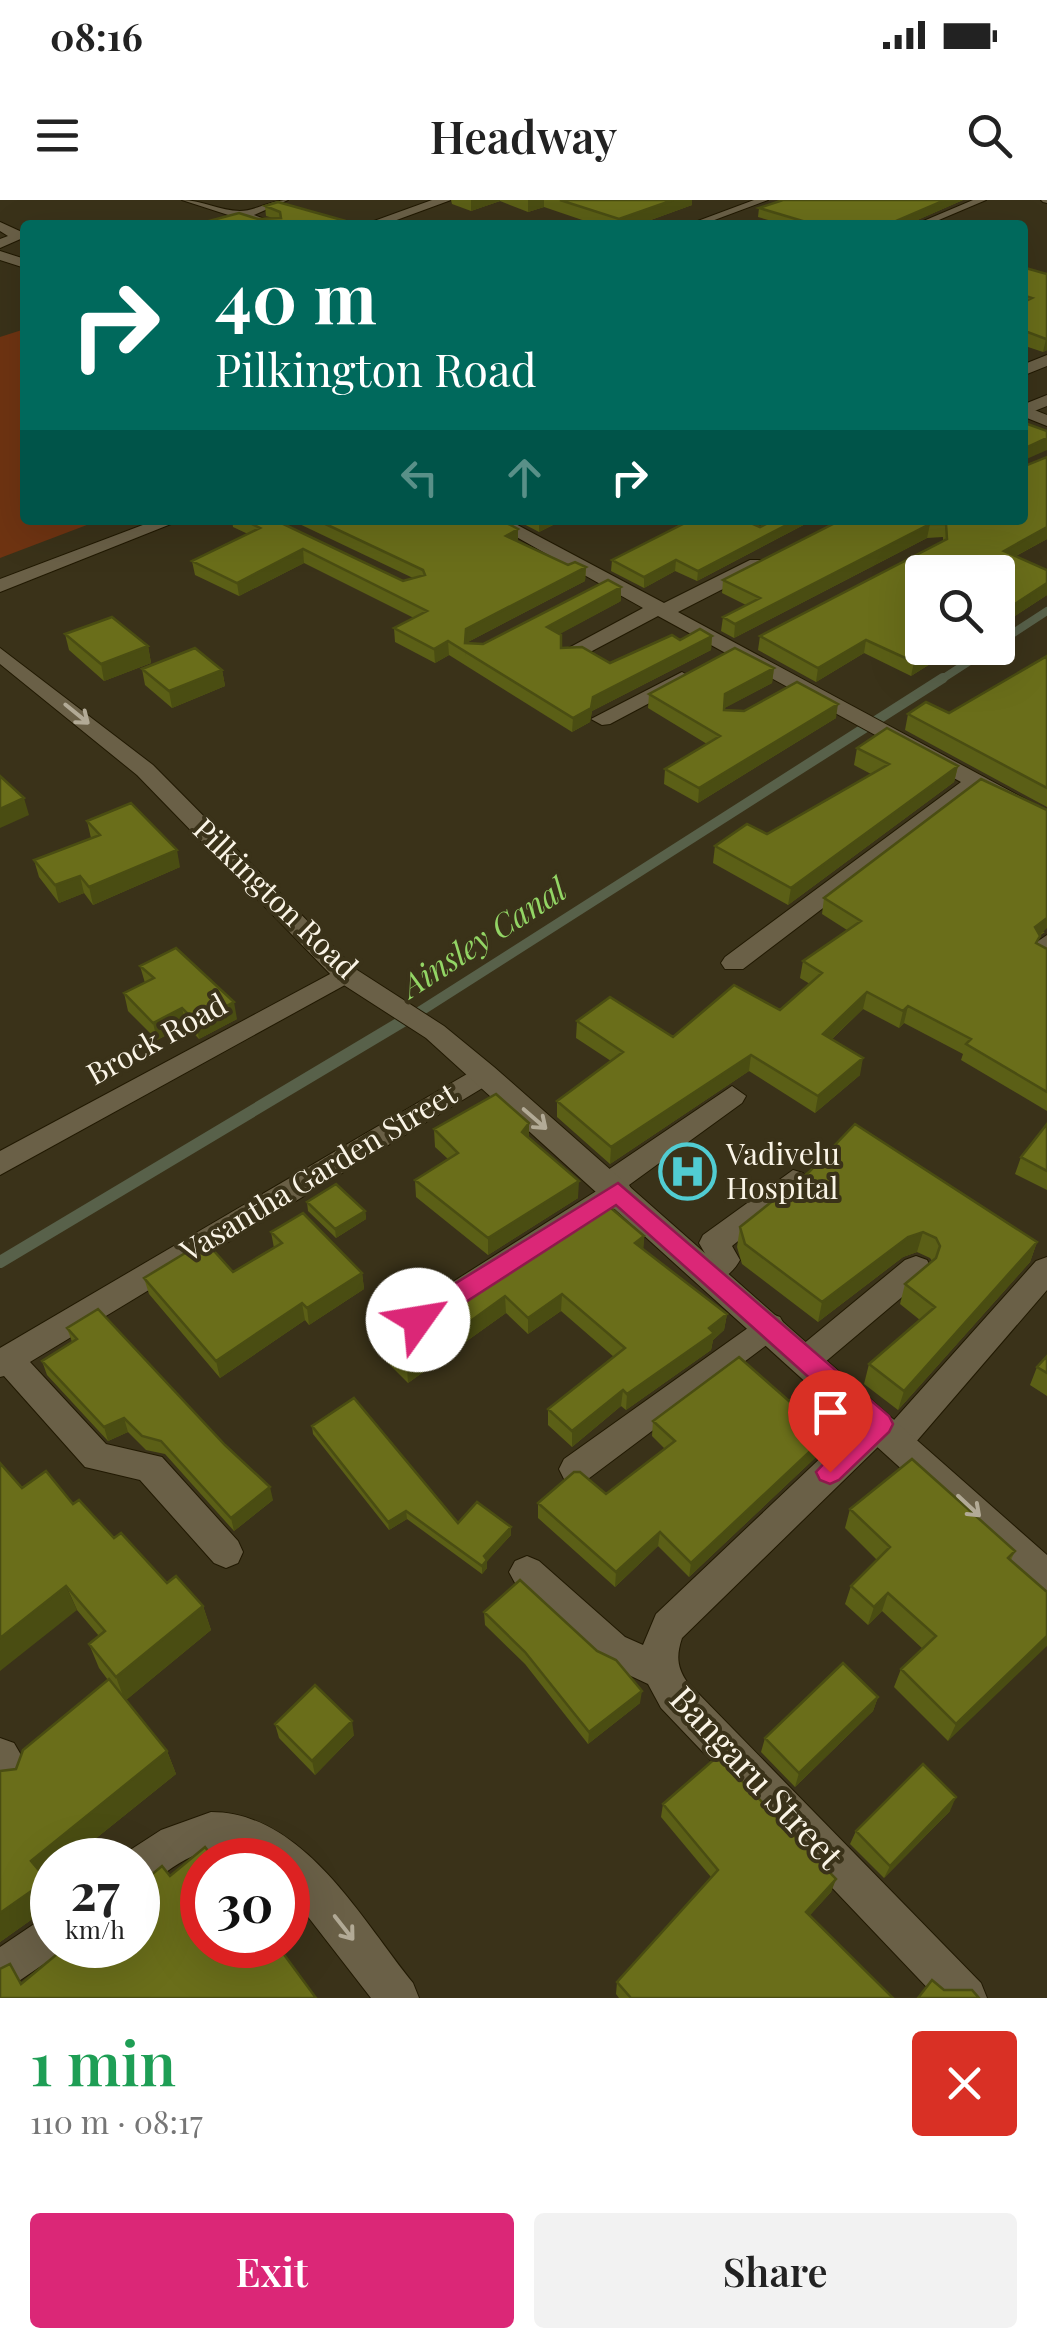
<!DOCTYPE html>
<html lang="en">
<head>
<meta charset="utf-8">
<style>
  :root { --surface:#fff; --page:#f2f2f2; --text:#222; --muted:#767676; --accent:#db2777 }
  body { margin:0; font-family:"Playfair Display",serif; background:var(--page); color:var(--text); height:100vh; display:flex; flex-direction:column; font-size:38px; white-space:nowrap }
  * { box-sizing:border-box; margin:0 }
  p { font-size:32px; color:var(--muted) }
  .icon { flex:none; width:55px; height:55px; fill:none; stroke:currentColor; stroke-width:2; stroke-linecap:round; stroke-linejoin:round }
  .map { position:relative; height:1798px; overflow:hidden }
  .side { display:flex; flex-direction:column; background:var(--surface); flex:1 }
  .side>* { flex:none }
  .banner { position:absolute; left:20px; top:20px; width:1008px; height:305px; border-radius:10px; box-shadow:0 10px 40px #0002; background:#00695c; color:#fff; overflow:hidden }
  .tools { position:absolute; left:905px; top:355px; display:grid; gap:20px }
  .tools a { display:grid; place-items:center; width:110px; height:110px; border-radius:10px; background:var(--surface); box-shadow:0 10px 40px #0002; font-size:50px }
  .speed { position:absolute; left:30px; top:1638px; display:flex; gap:20px; font-size:50px; font-weight:700; text-align:center }
  .speed>* { display:grid; place-content:center; width:130px; height:130px; border-radius:50%; background:var(--surface); box-shadow:0 10px 40px #0002; line-height:1 }
  .speed small { font-size:25px; font-weight:400 }
  .speed .limit { border:15px solid #d22; background:#fff; color:#111 }
  .pin { position:absolute; display:grid; place-items:center; width:85px; height:85px; color:#fff; margin:-102px -42px; border-radius:50% 50% 50% 0; rotate:-45deg; box-shadow:0 0 10px #0007 }
  .pin .icon { rotate:45deg }
  .me { position:absolute; width:110px; margin:-55px; rotate:58deg; stroke-linejoin:round; filter:drop-shadow(0 0 8px #0008) }
  .turn { display:flex; align-items:center; gap:35px; height:210px; padding:0 30px; font-size:45px }
  .turn .icon { width:130px; height:130px; stroke-width:2.5 }
  .turn b { display:block; font-size:70px; line-height:85px }
  .lanes { display:flex; align-items:center; height:95px; padding:0 30px; background:#0003; justify-content:center; gap:50px; direction:ltr }
  .lanes .off { opacity:.35 }
  .round { display:grid; place-items:center; flex:none; width:105px; height:105px; border-radius:10px; background:var(--page) }
  .head { display:flex; align-items:center; justify-content:space-between; height:170px; padding:0 30px }
  h1 { font-size:60px; font-weight:600; line-height:75px; color:#1e9e55 }
  .action { display:flex; gap:20px; margin-top:auto; padding:20px 30px }
  .action a { flex:1; height:115px; border-radius:10px; background:var(--accent); color:#fff; font-size:40px; font-weight:600; line-height:115px; text-align:center }
  .action a+a { background:var(--page); color:var(--text) }
  .status { display:flex; justify-content:space-between; align-items:center; height:70px; padding:0 50px; background:var(--surface); direction:ltr }
  .status svg { height:28px; fill:currentColor }
  header { display:flex; justify-content:space-between; align-items:center; height:130px; padding:0 30px; background:var(--surface); font-size:45px; font-weight:600 }
  .map>svg:first-child { display:block }
</style>
</head>
<body>
<div class="status"><b>08:16</b><svg viewBox="0 0 49 12"><path d="M0 12V9h3v3zM5 12V6h3v6zM10 12V3h3v9zM15 12V0h3v12zM26 1h20v11H26zM47 4h2v5h-2z"/></svg></div>
<header><svg class="icon" aria-label="menu" viewBox="0 0 24 24"><path d="M4 6h16M4 12h16M4 18h16"/></svg>Headway<svg class="icon" aria-label="search" viewBox="0 0 24 24"><circle cx="10" cy="10" r="6"/><path d="M15 15l6 6"/></svg></header>
<div class="map">
<svg width="1047" height="1798" viewBox="0 0 1047 1798">
  <rect width="100%" height="100%" fill="#3a3219"/>
  <path fill="#6f3412" d="M25,129V320H100L0,358V137Z"/>
  <g fill="none" stroke-linecap="round" stroke-linejoin="round">
    <path stroke="#58614a" stroke-width="8" d="M998,443L1047,411
      M939,481L990,448"/>
    <path stroke="#58614a" stroke-width="10" d="M405,821L943,478"/>
    <path stroke="#58614a" stroke-width="12" d="M0,1062L408,818"/>
    <defs>
      <path id="service" d="M754,0H768L701,25H687Z
        M973,0H986L927,25H914Z
        M1041,0H1047V3L1043,2Z"/>
      <path id="minor" d="M182,0C202,0 220,11 240,11C255,11 271,0 288,0L254,15L280,25H259Z
        M432,0H451L383,25H363Z
        M0,22L24,33L25,37L0,48V39L8,36L0,31Z
        M0,51L25,59V68L0,60Z
        M1047,155V166L1022,176V165Z
        M1047,195V206L1022,216V205Z
        M486,320H508L664,403L750,360H764V368L678,412L1047,611V627L977,591L743,769H725L721,763L725,757L961,582L658,416L577,459H563V451L643,408Z
        M682,472L692,478L689,482L610,524L602,525L591,519Z
        M1047,735V752L1037,750L1034,744Z
        M345,766L358,774L354,780L0,975V951Z
        M484,864L498,874L494,881L30,1162L106,1244L162,1257L238,1341L243,1352L238,1363L226,1368L214,1363L140,1280L85,1267L4,1176L0,1177V1148Z
        M732,886L746,896L742,903L629,985L633,992L628,1000L429,1129L418,1133L407,1129L402,1120L407,1111L598,990L595,984L599,976Z
        M793,970L803,973L807,981L803,989L732,1046L740,1060C731,1076 715,1087 697,1082L693,1073L707,1057L699,1043L703,1035Z
        M916,1056L927,1060L931,1068L927,1076L818,1168L807,1172L796,1168L791,1159L796,1150L905,1060Z
        M1047,1057V1090L909,1250L897,1254L885,1250L882,1243L682,1438C676,1456 677,1467 687,1482L981,1783L987,1798H937L661,1508L648,1484L599,1461L515,1383L509,1372L515,1361L527,1356L539,1361L625,1437L643,1445L656,1414L867,1214L879,1210L894,1220L1036,1061Z
        M769,1113L780,1117L785,1126L780,1135L588,1279L576,1284L564,1279L559,1269L564,1259Z
        M0,1538L14,1543L32,1574L27,1588L13,1593L0,1588Z
        M211,1612C303,1612 361,1719 413,1783L419,1798H371L288,1691V1660C256,1660 222,1645 193,1656C173,1664 158,1681 138,1688V1660H121L124,1654L161,1630Z
        M52,1712V1745L67,1748L0,1794V1747Z"/>
      <path id="tertiary" d="M1022,205L1047,215V226L1022,216Z
        M156,320H181L0,392V379Z
        M0,448L153,565L354,768L444,826L494,867L1047,1355V1394L1035,1390L426,838L336,780L137,575L0,464Z"/>
    </defs>
    <use href="#service" stroke="#211902" stroke-width="2"/>
    <use href="#minor" stroke="#211902" stroke-width="2"/>
    <use href="#tertiary" stroke="#211902" stroke-width="2"/>
    <use href="#service" fill="#6a6047" fill-rule="evenodd"/>
    <use href="#minor" fill="#6a6047" fill-rule="evenodd"/>
    <use href="#tertiary" fill="#6a6047" fill-rule="evenodd"/>
  </g>
  <path fill="#5b5f16" d="M451,0H692V5L637,25H597L544,7L528,12L500,1L471,11L452,4Z
    M783,0H963L906,25H786L758,17L759,8Z
    M265,6L342,20L343,25H194L273,18L266,16Z
    M1022,67L1047,74V150L1043,152L1022,145Z
    M1047,257V339L1016,356L1047,370V395L998,427V372L922,448H965L951,456L946,454L911,476L864,453L816,482L758,450L760,436L943,341V337L927,338L734,438L721,431L723,417L746,405L722,393L723,380L841,320H1022Z
    M232,320H275L403,381L413,378L291,320H501L518,329V341L568,365L586,367L585,381L466,443L483,444L621,401L559,434L561,448L610,463L680,440L712,436L711,450L592,511L590,522L572,532L449,455L435,463L395,442L394,428L414,418L304,363L239,396L195,375L192,361L248,334L233,327Z
    M516,320H563L539,332Z
    M774,320H813L697,381L675,371L644,388L611,371L612,360L760,327Z
    M65,434L148,446L151,463L104,481L69,450Z
    M1047,456V607L905,530L908,514L949,513Z
    M774,468L772,483L724,508V510L836,518L698,603L664,584L665,569L707,544L648,508L649,494Z
    M142,469L222,470L225,486L172,508L145,485Z
    M857,548L958,566L954,582L788,705L713,663L715,646L767,634L871,574L854,565Z
    M87,621L180,667L93,705L84,693L59,703L39,677L34,660L91,638Z
    M824,698L1045,732L1039,736L1037,744L1047,749V911L961,860L963,854L904,823L899,828L863,809L832,839L860,875L815,913L749,871L610,964L557,917V901L611,861L576,838L577,821L673,837L780,810L810,784L800,778L803,761L847,730L822,714Z
    M140,766L237,819L199,839L186,825L157,840L128,811L124,793L145,783Z
    M1047,924V990L1015,974L1021,957Z
    M434,929L529,939L578,998L488,1055L416,997L415,980L448,959L435,947Z
    M809,972L1037,1042L1030,1062L898,1210L864,1184L869,1164L920,1120L900,1104L905,1084L932,1061L930,1058L917,1052L903,1057L818,1122L742,1064L737,1047L740,1027Z
    M307,1002L365,1011L366,1019L336,1038L308,1011Z
    M271,1032L362,1073L364,1089L309,1125L305,1120L220,1178L149,1094L144,1078L233,1072L274,1048Z
    M644,1036L643,1050L727,1114L724,1130L713,1140L711,1150L626,1210L621,1206L572,1247L548,1225V1209L614,1157L561,1111L528,1134L506,1113L408,1183L385,1160L384,1144Z
    M67,1128L273,1300L234,1331L165,1254L146,1250L128,1232L108,1241L47,1175L42,1161L72,1142Z
    M1047,1156V1196L1030,1185L1037,1167Z
    M789,1201L838,1225L834,1240L689,1377L658,1346L615,1387L538,1318V1303L606,1294L665,1249L652,1236L653,1221Z
    M312,1226L458,1323L511,1335L487,1361V1368L482,1374L407,1319L389,1330L313,1234Z
    M22,1288L73,1304L167,1383L203,1406L211,1430L126,1500L167,1551L176,1574L69,1660H52V1673L46,1679L52,1690V1705L0,1742V1571L16,1569L108,1480L99,1468L89,1444L99,1436L77,1410Z
    M850,1309L1015,1351L1011,1360L1047,1392L948,1541L894,1487L901,1469L923,1449L882,1411L868,1425L845,1404L851,1386L877,1360L845,1328Z
    M484,1412L640,1503L588,1544L525,1464L485,1425Z
    M878,1497L873,1511L795,1587L761,1552L765,1538Z
    M275,1524L354,1535L315,1575L279,1538Z
    M663,1604L836,1679L831,1692L810,1715L893,1798H619L616,1794L617,1782L711,1677L661,1617Z
    M950,1611L884,1678L850,1644L856,1631Z"/>
  <path fill="#4a4d12" d="M471,0H500V1L471,11Z
    M528,0H544V7L528,12Z
    M673,0H692V5L637,25H618L619,19Z
    M945,0H963L906,25H887Z
    M1047,138V150L1043,152L1046,139Z
    M1047,238V250L1022,261L1023,249Z
    M539,320H563L539,332Z
    M796,320H813L697,381L698,371Z
    M930,324L927,338L734,438L735,424Z
    M1047,327V339L1001,364L1004,351Z
    M518,329V343L506,336Z
    M303,349L304,363L239,396L237,383Z
    M676,360L675,371L644,388V377Z
    M586,367L585,381L466,443L465,457L466,429Z
    M1047,383V395L998,427V415Z
    M621,387V401L547,441V427Z
    M712,436L711,450L592,511L590,522L572,532L573,518L593,497Z
    M866,440L864,453L816,482L818,468Z
    M448,441L449,455L435,463L434,449Z
    M148,446L151,463L104,481L101,464Z
    M937,448H947L946,454L911,476L914,462Z
    M953,448H965L951,456Z
    M774,468L772,483L723,509L725,494Z
    M222,470L225,486L172,508L169,491Z
    M838,504L836,518L698,603L699,588Z
    M958,566L954,582L788,705L791,688Z
    M24,598L29,615L0,628V609Z
    M177,650L180,667L93,705L89,687Z
    M80,676L84,693L59,703L55,685Z
    M1047,718V728L1039,736L1035,752V727Z
    M867,792L863,809L820,850L823,834Z
    M234,802L237,819L199,839L196,822Z
    M908,806L904,823L899,828L903,811Z
    M182,808L186,825L157,840L153,823Z
    M751,855L749,871L610,964L611,947Z
    M863,858L860,875L815,913L818,896Z
    M529,923V940L522,932Z
    M579,981L578,998L488,1055V1038Z
    M365,1011L366,1019L336,1038L335,1029Z
    M923,1032L917,1052L903,1057L818,1122L822,1102L908,1037Z
    M644,1036L643,1053L635,1043Z
    M1037,1042L1030,1062L898,1210L904,1191Z
    M362,1073L364,1089L309,1125L307,1108Z
    M562,1094L561,1111L528,1134V1118Z
    M505,1096L506,1113L408,1183L407,1167Z
    M302,1103L305,1120L220,1178L216,1161Z
    M727,1114L724,1130L713,1140L711,1150L626,1210L627,1194Z
    M623,1190L621,1206L572,1247V1231Z
    M124,1218L128,1232L108,1241L104,1227Z
    M838,1225L834,1240L689,1377L691,1363Z
    M270,1287L273,1300L234,1331L231,1318Z
    M406,1311L407,1319L389,1330L388,1322Z
    M511,1327V1335L487,1361V1368L482,1374V1366L484,1356Z
    M660,1332L658,1346L615,1387L616,1372Z
    M66,1386L77,1410L0,1471V1438Z
    M888,1393L882,1411L868,1425L874,1407Z
    M203,1406L211,1430L125,1501L116,1477Z
    M1047,1436V1446L948,1541L956,1524Z
    M642,1491L640,1503L588,1544L589,1532Z
    M878,1497L873,1511L795,1587L799,1573Z
    M352,1521L354,1535L315,1575L312,1561Z
    M167,1551L176,1574L69,1660H52V1673L43,1681L31,1661Z
    M956,1597L950,1611L884,1678L890,1666Z
    M836,1679L831,1692L802,1724L806,1712Z
    M47,1680L52,1690V1705L0,1742V1713Z"/>
  <path fill="#6a6e1a" stroke="#4a4d12" stroke-width="2.5" d="M560,0H673L619,19Z
    M783,0H945L887,25H816L759,8Z
    M278,2L342,20L328,25H194L239,13L258,19L281,18L280,12L265,6Z
    M1022,67L1047,74V138L1046,139L1022,130V103L1032,98L1022,95Z
    M1022,222L1047,231V238L1023,249L1022,260Z
    M1047,257V327L1004,351L1047,370V383L998,415V372H922V448H937L914,462L866,440L818,468L760,436L947,339L946,324H930L735,424L723,417L760,398L723,380L841,320H1022V267Z
    M244,320H275L403,381L425,375L423,370L317,320H501L518,329L506,336L568,365L575,362L586,367L466,429L465,443L483,444L608,380L621,387L547,427L561,435V448L582,447L610,463L672,435L680,440L700,429L712,436L593,497L591,508L573,518L448,441L434,449L394,428L427,411L303,349L237,383L192,361L260,328Z
    M691,320H744L760,327L774,320H796L698,371L676,360L644,377L612,360Z
    M112,417L148,446L101,464L65,434Z
    M195,448L222,470L169,491L142,469Z
    M735,448L774,468L725,494L724,510L744,511L797,482L838,504L699,588L665,569L720,536L649,494Z
    M1047,456V588L908,514L926,502L949,513Z
    M887,528L958,566L791,688L715,646L747,624L767,634L889,564L857,548Z
    M0,576L24,598L0,609Z
    M981,579L1047,610V718L1035,727L1040,736L1036,743L1047,749V892L966,844L971,839L908,806L903,811L867,792L823,834L863,858L818,896L751,855L611,947L557,901L623,852L577,821L610,797L673,837L734,785L780,810L822,773L803,761L861,721L824,698Z
    M131,603L177,650L89,687L80,676L55,685L34,660L100,635L87,621Z
    M176,748L234,802L196,822L182,808L153,823L124,793L154,778L140,766Z
    M496,894L529,923L522,932L579,981L488,1038L415,980L458,953L434,929Z
    M855,924L1037,1042L904,1191L869,1164L935,1107L905,1084L936,1058L940,1046L936,1038L923,1032L908,1037L822,1102L745,1044L740,1027L809,972Z
    M1047,924V971L1021,957Z
    M336,984L365,1011L335,1029L307,1002Z
    M605,1003L644,1036L635,1043L727,1114L709,1128L714,1133L627,1194L623,1190L572,1231L548,1209L625,1148L562,1094L528,1118L505,1096L407,1167L384,1144Z
    M303,1013L362,1073L307,1108L302,1103L216,1161L144,1078L205,1041L233,1072L282,1043L271,1032Z
    M98,1109L225,1245L270,1287L231,1318L161,1241L142,1236L124,1218L104,1227L42,1161L77,1139L67,1128Z
    M1047,1156V1173L1037,1167Z
    M739,1157L789,1201L799,1193L838,1225L691,1363L660,1332L616,1372L538,1303L574,1272H580L606,1294L675,1241L653,1221Z
    M354,1198L458,1323L477,1302L511,1327L484,1356L487,1360L482,1366L406,1311L388,1322L312,1226Z
    M912,1259L1015,1351L1008,1358L1047,1392V1436L956,1524L901,1469L936,1436L888,1393L874,1407L851,1386L890,1347L850,1309Z
    M0,1263L22,1288L46,1271L73,1304L79,1300L114,1338L121,1333L167,1383L176,1376L203,1406L116,1477L89,1444L105,1431L66,1386L0,1438Z
    M520,1380L597,1451L616,1460L642,1491L589,1532L525,1452L484,1412Z
    M843,1463L878,1497L799,1573L765,1538Z
    M109,1479L167,1551L31,1661L47,1680L0,1713V1571L16,1569L23,1550Z
    M315,1485L352,1521L312,1561L275,1524Z
    M718,1556L836,1679L806,1712L893,1798H631L617,1782L718,1670L663,1604Z
    M923,1564L956,1597L890,1666L856,1631Z
    M205,1647L215,1660H202V1745H277L316,1798H0V1769L10,1764L21,1784L68,1745H138V1686L162,1666L170,1676Z
    M932,1780L944,1790H972L979,1798H918Z"/>
  <defs><path id="oneway-shaft" d="M-6 0H5M1.5-3L5.5 0L1.5 3" fill="none" stroke-width="1.6" stroke-linecap="round" stroke-linejoin="round" transform="scale(2.5)"/></defs>
  <g stroke="#b2aa96">
    <use href="#oneway-shaft" transform="translate(77 514) rotate(39)"/>
    <use href="#oneway-shaft" transform="translate(535 919) rotate(41)"/>
    <use href="#oneway-shaft" transform="translate(969 1306) rotate(43)"/>
    <use href="#oneway-shaft" transform="translate(344 1728) rotate(52)"/>
  </g>
  <path fill="#db2777" stroke="#8e194d" stroke-width="2.5" d="M618,983L889,1216L893,1224L889,1232L839,1280L830,1284L820,1280L816,1272L861,1224L616,1005L427,1127H409L405,1120L409,1112Z"/>
  <defs>
    <symbol id="hospital-ring" viewBox="-11 -11 22 22"><circle r="9.5" fill="#3a3219" stroke="#51ccd2" stroke-width="1.5"/><path d="M-5-5h3v3.5h4V-5h3V5h-3V1.5h-4V5h-3Z" fill="#51ccd2"/></symbol>
  </defs>
  <g fill-rule="evenodd">
    <use href="#hospital-ring" x="656" y="940" width="63" height="63"/>
  </g>
  <g text-anchor="middle" stroke-width="8" stroke-linejoin="round" paint-order="stroke">
    <g font-size="30" fill="#faf4e6" stroke="#3a3219">
      <text transform="translate(275 699) rotate(44)" y="10">Pilkington Road</text>
      <text transform="translate(157 840) rotate(-29)" y="10">Brock Road</text>
      <text transform="translate(319 973) rotate(-31)" y="10">Vasantha Garden Street</text>
    </g>
    <g font-size="30" fill="#faf4e6" stroke="#3a3219" text-anchor="start">
      <text x="726" y="965">Vadivelu<tspan x="726" dy="34">Hospital</tspan></text>
    </g>
    <g font-size="32" font-style="italic" fill="#93d565" stroke="#3a3219">
      <text transform="translate(484 738) rotate(-33)" y="11">Ainsley Canal</text>
    </g>
    <g font-size="35" fill="#faf4e6" stroke="#3a3219">
      <text transform="translate(756 1578) rotate(47)" y="12">Bangaru Street</text>
    </g>
  </g>
</svg>
<div class="tools">
<a><svg class="icon" aria-label="search" viewBox="0 0 24 24"><circle cx="10" cy="10" r="6"/><path d="M15 15l6 6"/></svg></a>
</div>
<div class="speed"><div>27<small>km/h</small></div><div class="limit">30</div></div>
<div class="pin" style="left:830px;top:1272px;background:#d93025"><svg class="icon" aria-label="arrive" viewBox="0 0 24 24"><path d="M6 21V4h12l-3 4 3 4H6"/></svg></div>
<svg class="me" style="left:418px;top:1120px" viewBox="-20 -20 40 40"><circle r="19" fill="#fff"/><path d="M0-13L10 11 0 6-10 11z" fill="#db2777"/></svg>
<div class="banner">
<div class="turn"><svg class="icon" aria-label="right" viewBox="0 0 24 24"><path d="M7 20v-9h11M14 6l5 5-5 5"/></svg><div><b>40 m</b>Pilkington Road</div></div>
<div class="lanes"><svg class="icon off" aria-label="left" viewBox="0 0 24 24"><path d="M17 20v-9H6M10 6l-5 5 5 5"/></svg><svg class="icon off" aria-label="ahead" viewBox="0 0 24 24"><path d="M12 20V5M6 11l6-6 6 6"/></svg><svg class="icon" aria-label="right" viewBox="0 0 24 24"><path d="M7 20v-9h11M14 6l5 5-5 5"/></svg></div>
</div>
</div>
<section class="side">
<div class="head"><div><h1>1 min</h1><p>110 m · 08:17</p></div><a class="round" style="background:#d93025;color:#fff"><svg class="icon" aria-label="close" viewBox="0 0 24 24"><path d="M6 6l12 12M18 6L6 18"/></svg></a></div>
<div class="action"><a>Exit</a><a>Share</a></div>
</section>
</body>
</html>
